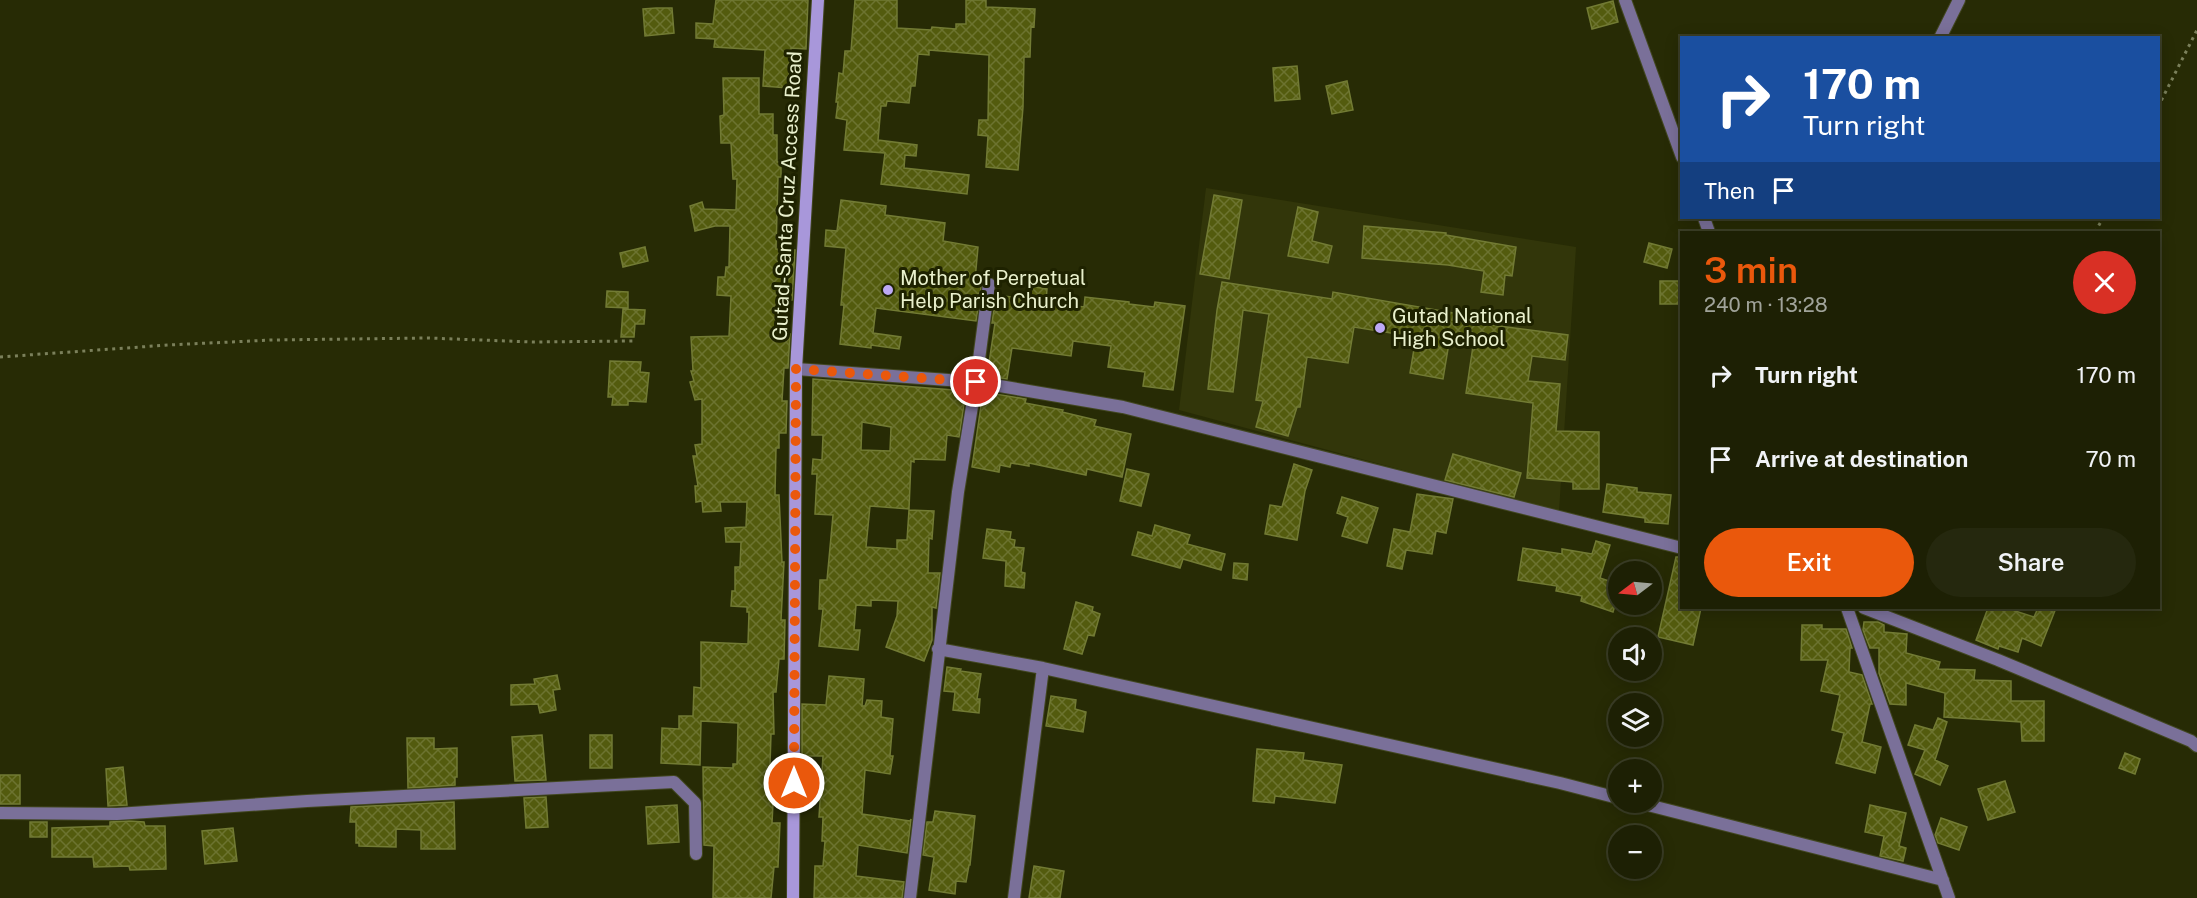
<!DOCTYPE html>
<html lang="en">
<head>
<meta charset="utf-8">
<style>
  :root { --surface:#1d2004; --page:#25280e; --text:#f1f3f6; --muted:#a0a39a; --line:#3b3e26; --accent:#ea580c }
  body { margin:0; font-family:"Public Sans",sans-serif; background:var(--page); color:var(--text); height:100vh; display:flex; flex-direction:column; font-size:22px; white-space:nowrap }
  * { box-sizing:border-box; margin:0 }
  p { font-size:20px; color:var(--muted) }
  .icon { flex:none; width:33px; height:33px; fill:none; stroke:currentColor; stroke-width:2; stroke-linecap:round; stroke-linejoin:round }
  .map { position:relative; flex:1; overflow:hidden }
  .side { position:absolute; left:1680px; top:231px; width:480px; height:378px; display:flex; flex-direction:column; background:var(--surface); border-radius:0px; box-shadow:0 3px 15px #0003,0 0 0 2px var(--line) }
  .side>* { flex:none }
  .hud { position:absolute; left:1680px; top:36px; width:480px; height:183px; border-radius:0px; box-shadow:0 3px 15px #0003,0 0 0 2px var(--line); background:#1a4fa0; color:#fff; overflow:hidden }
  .needle { width:39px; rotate:254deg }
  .controls { position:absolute; left:1608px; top:561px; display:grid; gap:12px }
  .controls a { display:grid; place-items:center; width:54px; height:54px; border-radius:50%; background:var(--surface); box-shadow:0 3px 15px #0003,0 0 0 2px var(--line); font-size:30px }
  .pin { position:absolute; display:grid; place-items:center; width:51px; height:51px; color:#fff; margin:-26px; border:3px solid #fff; border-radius:50%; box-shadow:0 2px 6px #0007 }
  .me { position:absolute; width:66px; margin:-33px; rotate:0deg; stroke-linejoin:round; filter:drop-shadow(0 0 4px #0008) }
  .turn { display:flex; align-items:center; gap:21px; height:126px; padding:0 24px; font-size:27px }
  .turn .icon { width:78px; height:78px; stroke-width:2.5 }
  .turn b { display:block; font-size:42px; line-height:51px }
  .then { display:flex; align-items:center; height:57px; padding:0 24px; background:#0003; gap:12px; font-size:22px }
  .round { display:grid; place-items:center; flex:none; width:63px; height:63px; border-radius:32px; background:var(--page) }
  .headline { display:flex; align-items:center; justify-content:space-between; height:102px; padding:0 24px }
  h1 { font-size:36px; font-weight:600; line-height:45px; color:var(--accent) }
  .cta { display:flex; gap:12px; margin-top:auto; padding:12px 24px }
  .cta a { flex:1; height:69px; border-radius:36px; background:var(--accent); color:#fff; font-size:24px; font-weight:600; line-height:69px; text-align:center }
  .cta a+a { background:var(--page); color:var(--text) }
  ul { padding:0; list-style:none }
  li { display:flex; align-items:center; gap:18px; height:84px; padding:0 24px }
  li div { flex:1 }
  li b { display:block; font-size:22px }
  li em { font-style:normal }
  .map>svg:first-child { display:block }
</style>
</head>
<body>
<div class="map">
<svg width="2197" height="898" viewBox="0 0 2197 898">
  <defs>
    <pattern id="building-cross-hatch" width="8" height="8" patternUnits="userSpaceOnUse" patternTransform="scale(1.5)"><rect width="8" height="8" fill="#535b0e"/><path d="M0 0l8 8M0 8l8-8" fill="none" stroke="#6c7330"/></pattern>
  </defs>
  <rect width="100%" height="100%" fill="#272b05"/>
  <path fill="#32360a" d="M1206,188L1576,247L1559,512L1179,410Z"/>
  <path fill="url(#building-cross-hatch)" stroke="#727b34" stroke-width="1.5" fill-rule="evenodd" d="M716,0H808L806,49L791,48L788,88L763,86L765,50L714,47L715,39L696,38V23L713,24Z
    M855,0H897V28L931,30L932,27L956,29V24H966V0H986V7L1035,9L1034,27L1031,26L1030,57H1024L1023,107L1018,170L986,167L988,136L978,135L979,120H988L989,55L929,50V55L918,54L915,86H911L909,103L887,101L886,106H881L878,140L917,145L916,156L905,155L904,168L969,175L967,194L881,184L885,153L844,150L847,120L836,118L838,102H836L839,73L843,74L845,51H851Z
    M1613,1L1618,22L1592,29L1587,8Z
    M656,8H672L674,33L645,36L643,9Z
    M1297,66L1300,99L1275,101L1273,68Z
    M723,78H759V114H773V135H777V162H781V177H778L776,249L795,250L792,300L779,299L778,334H790L788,368H784L782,401H787L786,433H779V448H776L775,495H779L782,562H784L781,620H785L784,659H779L776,692H773L774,734H771L770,765H775L772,823H780L778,867H774L771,898H713L714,846L704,845L703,767L733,768V764H737L738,723L701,721L700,765L661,763L662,728L679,729V716H693L694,687L701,688V642L748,644L749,612H747V607L731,606L732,591H735V567H740L741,542H726L725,528L746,527L747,502H720L721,511L703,512L702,501L696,502L695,486H698L693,456H697L695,445L702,444V399L695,400L690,382L694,381L691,371H693L691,337L729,336L731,296L717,295L718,277H725L726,267H729L730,226H715L695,231L690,206L702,202L704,209L736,210L737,179H733L731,143H721L720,116L724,115Z
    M1347,81L1353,110L1332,114L1326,86Z
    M1214,195L1242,200L1229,279L1200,274Z
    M841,200L886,206L885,215L945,223L943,241L978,247L975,280L982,281L976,321L876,308L873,333L901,337L899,349L871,345V348L840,344L844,305H841L846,248L825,246L826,230L837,231Z
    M1298,207L1318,212L1312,241L1332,246L1328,263L1288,256Z
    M1364,226L1446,233V235L1516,247L1512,276L1505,275L1503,295L1481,292L1484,271L1448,265L1362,258Z
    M1649,243L1672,249L1667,268L1644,262Z
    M645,247L648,261L623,267L620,253Z
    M1660,281H1682V304H1660Z
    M1222,282L1332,299L1333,292L1454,313L1452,320L1568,335L1565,360L1532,356L1528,381L1560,384L1556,431L1599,432V489H1573V482L1527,478L1533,403L1466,393L1473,346L1449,343L1443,379L1410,373L1416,337L1354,327L1348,363L1307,357L1300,407H1297L1288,436L1256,427L1263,401L1256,400L1269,314L1243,310L1233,392L1208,389L1217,310Z
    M1029,286L1047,289L1046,302L1084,307L1085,297L1129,302V304L1154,307L1155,302L1185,306L1173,390L1143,386L1145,372L1108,367L1111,346L1073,341L1071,356L1012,348L1007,379L987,376L995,323H992L996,295L1027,299Z
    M607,291L628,292V308L606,307Z
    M623,309L645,310L644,324H635L634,337H621Z
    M610,361L641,362L640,372L649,373L646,402L628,401V405H612L613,397H608Z
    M813,379L966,391L959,437L947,435L945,460L914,459V462L911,461L909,509L870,506L866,547L897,549V540H907L909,510L934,511L932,539L929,538L928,573H940L936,608L932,607V640L924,661L886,647L897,616L898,601L871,600V606L856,605L854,630H860L858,650L819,646L823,609H819L820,580H827L833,515L815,514L817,474H812L813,459L822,460L823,435H812ZM862,422L891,427L890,451L861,450Z
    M983,392L1026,399L1025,403L1063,410L1062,412L1096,420L1094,426L1131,434L1122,477L1087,469L1086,475L1029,463V466L1011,463L1010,467L1000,465L999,472L972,467Z
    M1453,454L1521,473L1514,497L1445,480Z
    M1294,464L1312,470L1305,491L1297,540L1265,534L1270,505L1282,507Z
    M1127,469L1149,474L1141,506L1120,501Z
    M1607,484L1637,488V492L1671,495L1668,524L1645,522V518L1603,512Z
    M1417,494L1453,499L1446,533L1436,531L1432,554L1406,550L1402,569L1387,566L1394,529L1410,532Z
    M1342,497L1378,508L1367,543L1342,536L1348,517L1337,513Z
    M1155,525L1190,535L1187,544L1225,554L1221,570L1183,559L1180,568L1132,555L1138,532L1152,536Z
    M987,529L1011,532L1010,539L1015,540L1014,547L1024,548L1021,572L1025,573L1024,588L1005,586L1006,561L983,558Z
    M1596,541L1610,545L1600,578L1618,584V595L1613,612L1581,601L1582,596L1556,591L1557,586L1518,580L1523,548L1562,554V549L1592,554Z
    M1676,557H1682V608H1701L1693,645L1658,637Z
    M1234,563L1248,564L1247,580L1233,578Z
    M1076,602L1093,607L1092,611L1100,614L1094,636L1088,635L1082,654L1064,649Z
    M1988,608H2006L2034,617L2038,608H2056L2041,646L2022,638L2018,652L1999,646L1998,649L1976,640Z
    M1864,622H1878L1884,625V632L1907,634L1906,653L1940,662L1938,669L1975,670L1974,680L2011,681V701H2044V741H2022L2021,722L1944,717L1945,693L1906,683V705L1890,704L1879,673V648H1870L1863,630Z
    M1802,625H1822V629H1846L1852,648H1850L1849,672L1862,675L1872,704H1870L1862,742L1881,747L1875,773L1836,763L1844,733L1832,730L1840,695L1821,691L1828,660H1801Z
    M947,667L961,669L960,671L981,674L977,699H980L979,713L953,710L955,692L944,691Z
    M557,675L560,689L553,690L556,710L540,713L538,704L511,705V685L535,684L534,679Z
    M829,676L864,679L862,706H865L867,700L882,701L881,717L893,719L890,756H893L890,774L865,770L862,814L910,821L911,819L907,853L858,845L856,876L904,882L902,898H814L815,866H823L825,841H822L823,817H819L823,756H802V704L826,705Z
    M1051,696L1076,700L1075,709L1086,712L1083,732L1046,726Z
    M1938,718L1947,722L1935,760L1948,766L1940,785L1915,774L1925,750L1908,745L1915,725L1933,730Z
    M542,735L546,780L515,781L512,737Z
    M590,735H612V768H590Z
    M407,738H434V749L457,748V777H455V785L408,788Z
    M1257,749L1304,753L1303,760L1342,765L1335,803L1275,796L1274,803L1253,801Z
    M2125,753L2140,759L2135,774L2119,768Z
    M123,767L127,805L108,806L106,769Z
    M0,775H20V804H0Z
    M2005,781L2015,812L1988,820L1978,789Z
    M546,797L548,827L526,828L524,798Z
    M454,802L455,849H421V830L396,829V847L359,846V843H356V822H350L351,807Z
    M677,805L679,842L648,844L646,807Z
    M1870,805L1906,813L1899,846L1906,848L1903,861L1880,856L1884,836L1865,832Z
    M935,811L975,816L970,865H969L966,882L956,881L955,894L929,890L934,857L923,855L927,822H933Z
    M1941,818L1967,827L1959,850L1938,843L1935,835Z
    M129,821L144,822L145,826H165L166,869L130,870L129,866L94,867L93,857H52V828L110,826V822Z
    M30,822H47V837H30Z
    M233,828L237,861L205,864L202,831Z
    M1034,866L1064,871L1060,898H1029Z"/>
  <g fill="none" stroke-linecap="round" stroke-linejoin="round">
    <defs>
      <path id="minor" d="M1625,0L1682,157
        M1940,38L1959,0
        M1704,218L1709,232
        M796,369L976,382L1123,407L1682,548
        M1847,608L1949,898
        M1864,608L1998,660L2191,741L2197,746
        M938,649L1043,668L1560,783L1618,798
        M1636,802L1943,880
        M0,813L117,814L307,801L674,782L695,803L696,854
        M910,898L958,492L976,382L989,284
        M1014,898L1043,668"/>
      <path id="secondary" d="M793,898L796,369L818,0"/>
    </defs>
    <use href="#minor" stroke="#424721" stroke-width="14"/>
    <use href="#secondary" stroke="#424721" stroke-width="14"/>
    <path stroke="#7b805b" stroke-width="3" stroke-dasharray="3 4.5" stroke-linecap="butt" d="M2158,107L2197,30
      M2095,232L2103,218
      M0,357L168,345L272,340L428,338L533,342L633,341"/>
    <use href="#minor" stroke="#7a7099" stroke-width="12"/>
    <use href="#secondary" stroke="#a897da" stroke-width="12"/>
  </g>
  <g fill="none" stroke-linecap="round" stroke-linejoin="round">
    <path stroke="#ea580c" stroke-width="10" stroke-dasharray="0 18" d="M794,783L796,369L976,382"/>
  </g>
  <g fill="#bda9f5" stroke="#1e2200" stroke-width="2">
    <circle cx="888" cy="290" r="6"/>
    <circle cx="1380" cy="328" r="6"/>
  </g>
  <g text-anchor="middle" stroke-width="6" stroke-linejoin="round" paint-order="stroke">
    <g font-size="20" fill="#e9f0cc" stroke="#1e2200">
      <text transform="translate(787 196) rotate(-87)" y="7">Gutad-Santa Cruz Access Road</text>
    </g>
    <g font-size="20" fill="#e9f0cc" stroke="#1e2200" text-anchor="start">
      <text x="900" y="285">Mother of Perpetual<tspan x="900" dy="23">Help Parish Church</tspan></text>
      <text x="1392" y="323">Gutad National<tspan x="1392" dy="23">High School</tspan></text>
    </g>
  </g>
</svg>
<div class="controls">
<a><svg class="needle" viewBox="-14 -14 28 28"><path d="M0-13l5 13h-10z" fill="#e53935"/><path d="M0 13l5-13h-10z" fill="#a0a39a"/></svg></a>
<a><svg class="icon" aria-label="sound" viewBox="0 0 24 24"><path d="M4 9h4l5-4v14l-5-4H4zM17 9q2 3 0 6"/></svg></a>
<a><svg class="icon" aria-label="layers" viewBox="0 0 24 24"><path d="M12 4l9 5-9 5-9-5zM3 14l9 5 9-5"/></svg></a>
<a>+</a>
<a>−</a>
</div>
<div class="pin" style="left:976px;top:382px;background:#d93025"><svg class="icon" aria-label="arrive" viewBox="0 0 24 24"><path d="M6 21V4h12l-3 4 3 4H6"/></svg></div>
<svg class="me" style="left:794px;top:783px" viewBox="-20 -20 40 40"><circle r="17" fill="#ea580c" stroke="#fff" stroke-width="3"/><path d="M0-11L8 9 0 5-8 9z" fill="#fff"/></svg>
<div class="hud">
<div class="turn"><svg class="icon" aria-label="right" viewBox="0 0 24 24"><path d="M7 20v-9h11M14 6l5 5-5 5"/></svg><div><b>170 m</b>Turn right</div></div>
<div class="then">Then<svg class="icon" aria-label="arrive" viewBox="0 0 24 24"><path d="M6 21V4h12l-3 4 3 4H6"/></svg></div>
</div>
<section class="side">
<div class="headline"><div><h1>3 min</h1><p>240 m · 13:28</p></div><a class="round" style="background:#d93025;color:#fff"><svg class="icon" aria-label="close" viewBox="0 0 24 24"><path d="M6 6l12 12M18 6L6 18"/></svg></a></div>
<ul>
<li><svg class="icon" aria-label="right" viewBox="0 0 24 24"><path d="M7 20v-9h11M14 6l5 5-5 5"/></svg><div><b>Turn right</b></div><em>170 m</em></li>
<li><svg class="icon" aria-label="arrive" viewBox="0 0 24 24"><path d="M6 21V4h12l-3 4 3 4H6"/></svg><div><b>Arrive at destination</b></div><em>70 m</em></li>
</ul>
<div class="cta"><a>Exit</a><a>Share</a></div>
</section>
</div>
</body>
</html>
